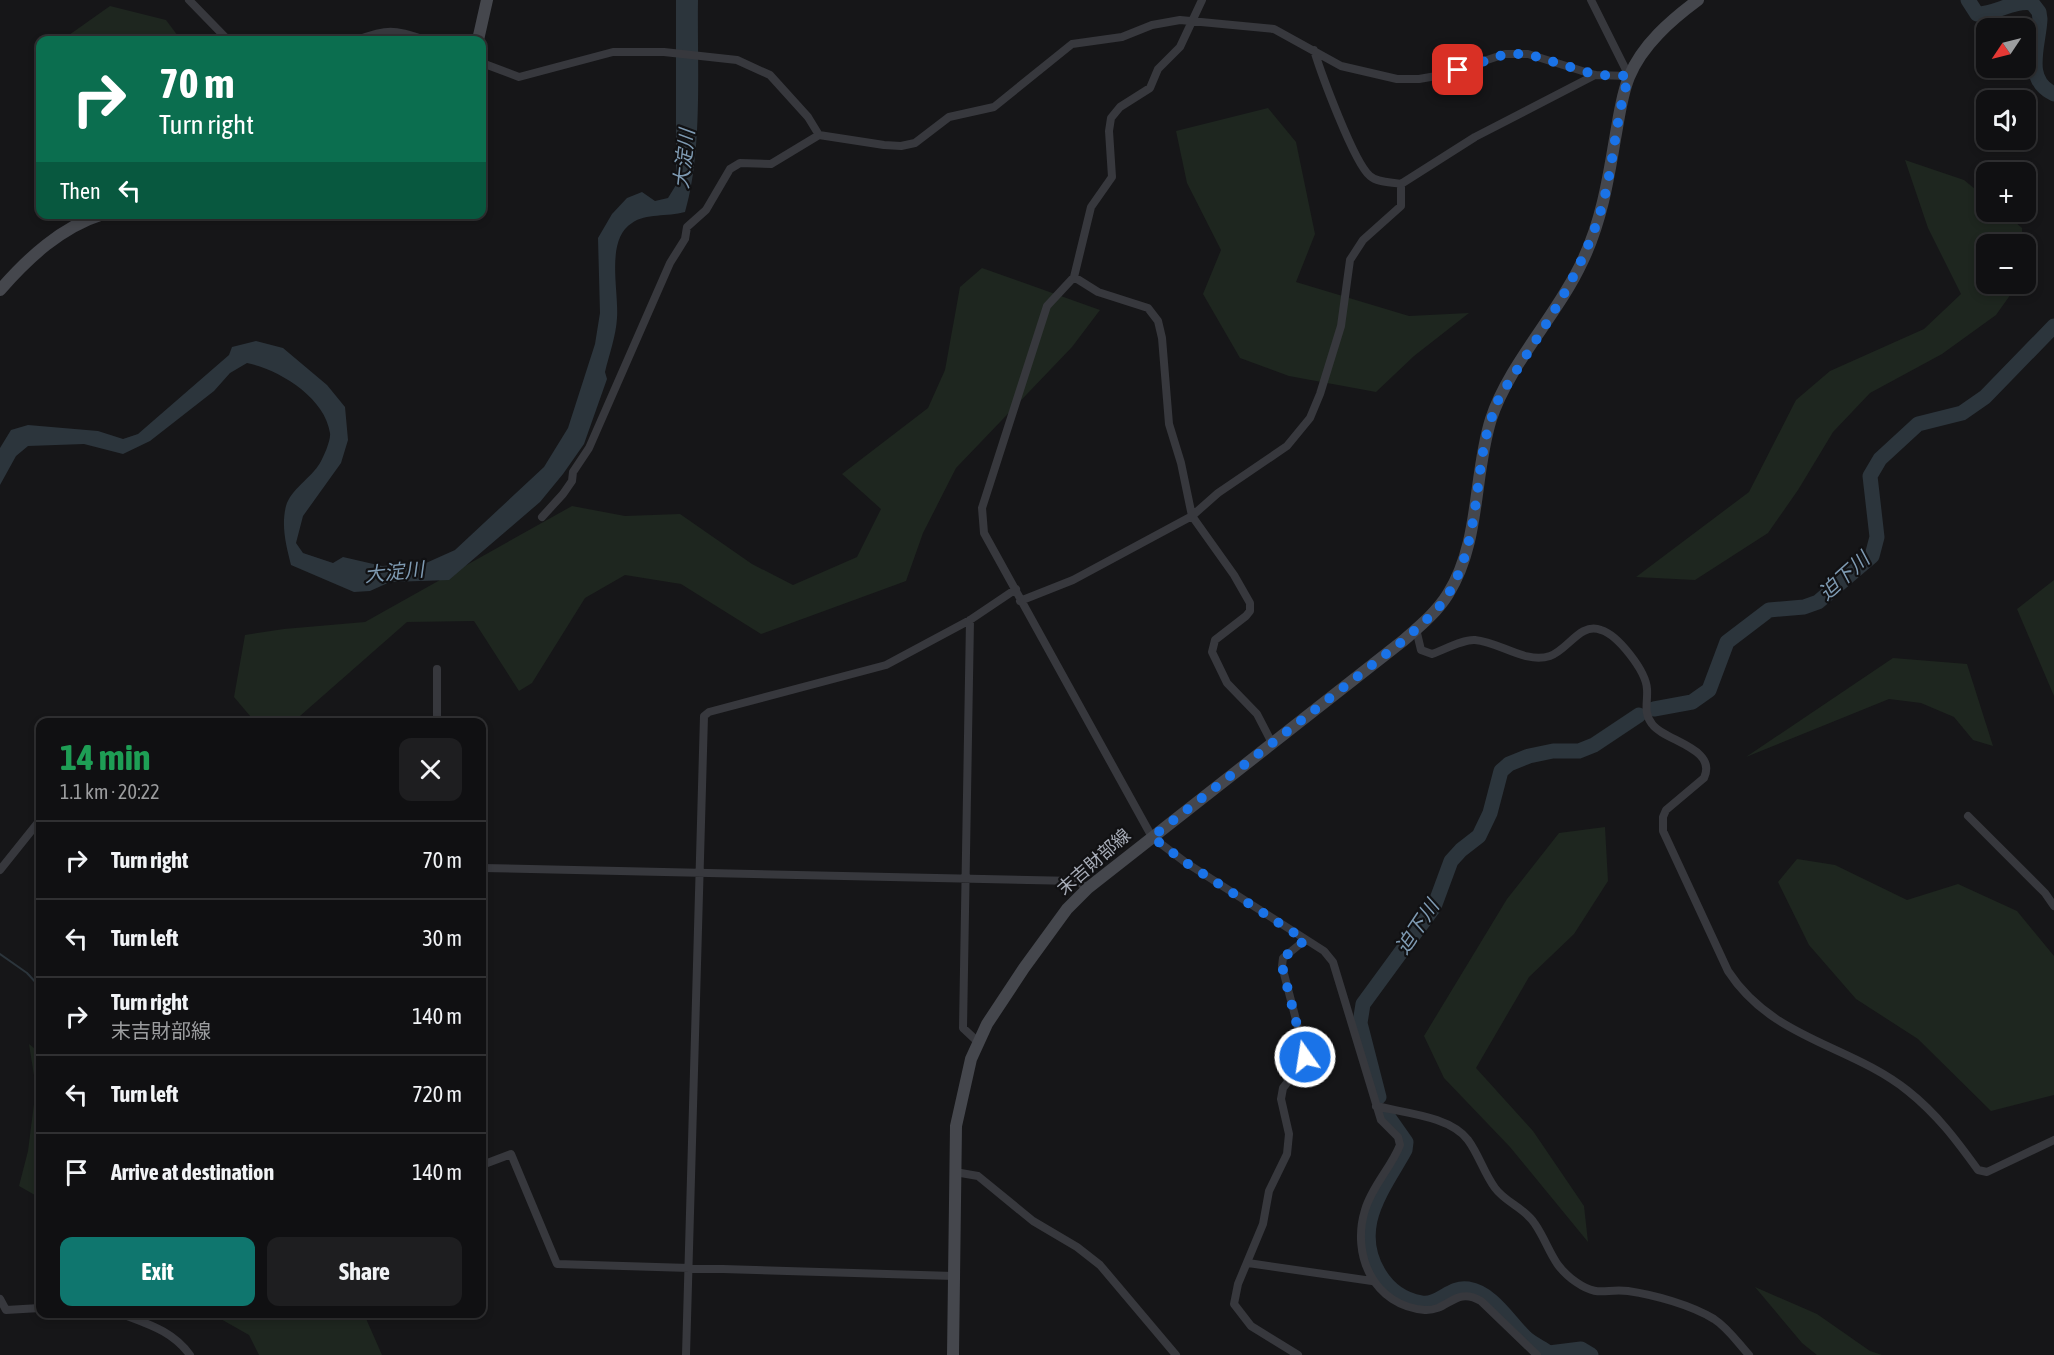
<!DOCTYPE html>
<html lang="en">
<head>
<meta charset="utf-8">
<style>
  :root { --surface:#101012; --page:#1e1e20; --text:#f1f3f6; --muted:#9c9d9f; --line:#303032; --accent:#0f766e }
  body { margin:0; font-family:"Asap Condensed","Noto Sans JP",sans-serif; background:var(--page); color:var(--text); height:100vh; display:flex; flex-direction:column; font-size:22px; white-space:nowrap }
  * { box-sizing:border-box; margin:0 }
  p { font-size:20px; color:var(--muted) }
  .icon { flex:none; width:33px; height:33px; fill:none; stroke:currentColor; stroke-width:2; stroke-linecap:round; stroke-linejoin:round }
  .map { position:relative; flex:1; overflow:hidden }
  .panel { position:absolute; left:36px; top:718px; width:450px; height:600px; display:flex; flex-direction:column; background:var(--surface); border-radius:12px; box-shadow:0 3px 9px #0003,0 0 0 2px var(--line) }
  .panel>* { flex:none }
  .hud { position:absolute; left:36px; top:36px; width:450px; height:183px; border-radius:12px; box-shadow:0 3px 9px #0003,0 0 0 2px var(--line); background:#0b6e4f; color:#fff; overflow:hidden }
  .needle { width:39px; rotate:235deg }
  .controls { position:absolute; left:1976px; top:18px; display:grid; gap:12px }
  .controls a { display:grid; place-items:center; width:60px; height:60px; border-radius:12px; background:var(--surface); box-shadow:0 3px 9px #0003,0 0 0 2px var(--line); font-size:30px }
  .pin { position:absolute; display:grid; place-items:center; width:51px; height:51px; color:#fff; margin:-26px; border-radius:12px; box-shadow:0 3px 9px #0006 }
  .me { position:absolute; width:66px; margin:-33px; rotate:347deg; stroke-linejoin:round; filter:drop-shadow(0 0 4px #0008) }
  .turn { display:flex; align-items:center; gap:21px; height:126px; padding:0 24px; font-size:27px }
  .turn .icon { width:78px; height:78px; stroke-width:2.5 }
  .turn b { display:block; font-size:42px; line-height:51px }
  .then { display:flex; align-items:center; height:57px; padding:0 24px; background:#0003; gap:12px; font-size:22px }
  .round { display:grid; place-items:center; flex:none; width:63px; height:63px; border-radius:12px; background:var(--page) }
  .summary { display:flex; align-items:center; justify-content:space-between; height:102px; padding:0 24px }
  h1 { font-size:36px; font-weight:700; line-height:45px; color:#1e9e55 }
  .primary-button { display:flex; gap:12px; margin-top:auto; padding:12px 24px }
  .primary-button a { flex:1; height:69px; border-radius:12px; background:var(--accent); color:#fff; font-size:24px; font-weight:700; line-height:69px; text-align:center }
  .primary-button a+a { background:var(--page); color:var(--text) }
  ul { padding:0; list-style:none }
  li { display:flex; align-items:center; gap:18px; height:78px; padding:0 24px; border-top:2px solid var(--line) }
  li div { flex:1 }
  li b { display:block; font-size:22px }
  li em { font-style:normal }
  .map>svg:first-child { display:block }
</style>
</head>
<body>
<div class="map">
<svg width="2054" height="1355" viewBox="0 0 2054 1355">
  <rect width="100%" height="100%" fill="#161618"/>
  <path fill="#1e261f" d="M110,6L166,20L181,40H72L69,35Z
    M1268,108L1296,142L1315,234L1296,282L1409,316L1469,313L1414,356L1376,392L1289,376L1240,358L1203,294L1221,250L1187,183L1176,131Z
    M1905,160L1964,180L1986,198V212H2003L2022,228V244H1986V284H2018L1996,315L1942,354L1870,393L1833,432L1798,490L1768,533L1695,580L1636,577L1749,492L1796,400L1830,371L1924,329L1961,294L1928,228Z
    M982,268L1100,310L1072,347L956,468L923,533L906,581L761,634L681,584L625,575L585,598L532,683L519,691L474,621L407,622L292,723H256L234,697L245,635L284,629L365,622L572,506L625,516L680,514L752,564L793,585L857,557L881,509L842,474L928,408L945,370L960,287Z
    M2054,580V696L2017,609Z
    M1893,658L1967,664L1993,746L1973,740L1954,717L1921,703L1889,699L1746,757Z
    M1605,827L1608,881L1574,934L1529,977L1476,1068L1533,1131L1584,1206L1588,1242L1510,1147L1444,1078L1424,1036L1507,899L1559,833Z
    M1797,859L1835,865L1907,900L1958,884L2017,911L2054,956V1095L1991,1111L1918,1039L1856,999L1809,945L1778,882Z
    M29,1044L40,1053V1198L19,1186L28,1151L36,1088Z
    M1755,1287L1817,1314L1870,1351L1882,1355H1817L1802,1343Z
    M212,1314H364L382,1355H259L249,1335Z"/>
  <path fill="#2c353c" d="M676,0H698C697,65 703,151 685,212C667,217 646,213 632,223C605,240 619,290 617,318C616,336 609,355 605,372L607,379L584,444L563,474L540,502L449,580L390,582L370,591L354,592L291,565C286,545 281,526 286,506C290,490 312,477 320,463C324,456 331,440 330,433C325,397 278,369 247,363L230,373L214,391L150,441L123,454L84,444L28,446L16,456L0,485V448L11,430L28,425L98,431L123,439L138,434L229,355L232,347L256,341L283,348L327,385L345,407L348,440L341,463L303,516L296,543L303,553L333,563L343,557L382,566L426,563L455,550L544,467L568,428L595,344L600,313L598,238L612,214L627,198L642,192L655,201L668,198L676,185Z"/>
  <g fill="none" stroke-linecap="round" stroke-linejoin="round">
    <path stroke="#2c353c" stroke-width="2" d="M0,954L27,973L40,987"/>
    <path stroke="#2c353c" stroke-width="15" d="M1968,0L1977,14C1996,14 2013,0 2032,3L2039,12L2040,19C2039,45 2023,80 2054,94
      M1654,709L1692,702L1709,690L1727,642L1769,610L1804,607L1818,602L1872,556L1877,537L1870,476L1880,459L1918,424L1962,413L1985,397L2054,326
      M1379,1097L1360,1023L1363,1004L1434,907L1451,861L1461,850L1479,836L1490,813L1501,771L1509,764L1529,756L1553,751H1579L1594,745L1639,715
      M1387,1115L1406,1142L1405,1150C1393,1172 1376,1195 1370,1220C1362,1256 1383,1296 1421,1303C1439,1306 1450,1286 1468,1289C1493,1293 1509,1322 1526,1338C1533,1344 1542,1348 1549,1353L1581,1349L1591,1355"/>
    <path stroke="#37383d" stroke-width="8" d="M189,0L228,40
      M1202,0L1180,47L1158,69L1150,88L1120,107L1111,118L1109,131L1112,177L1091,207L1074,277L1047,306L982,508L984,533L1152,837L1185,862L1324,951L1333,962L1381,1120L1398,1137L1400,1145C1391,1168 1372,1186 1365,1210C1351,1255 1374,1306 1425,1310C1449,1311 1455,1286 1481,1301L1537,1355
      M357,40C387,29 394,29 425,40
      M1314,50C1321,73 1354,163 1370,176C1378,183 1392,182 1401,184L1475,137L1595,75
      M482,63L519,77L613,52H664L737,60L770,75L808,117L819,135
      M1074,277L1098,292L1148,308L1158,321L1162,338L1169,424L1181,463L1192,516L1234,575L1250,603V611L1246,616L1215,640L1212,652L1227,683L1257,714L1272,743
      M542,517L563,494L572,481L573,472L589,448L670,263L685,239L687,227L706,210L730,169L740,163L771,164L819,135L884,145L901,146L915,143L949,117L994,107L1072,44L1122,37L1152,25L1180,20L1274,29L1341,66L1397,79H1419L1442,75L1505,54H1528L1595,75L1629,76L1591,0
      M1020,601L1073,580L1192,516L1218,493L1287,446L1310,418L1320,394L1341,326L1350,260L1363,240L1401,206V184
      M970,620L963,1028L978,1042
      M1416,629L1421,650L1432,654C1444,650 1463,639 1475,640C1500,642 1525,664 1550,656C1568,650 1580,622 1601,630C1618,635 1646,671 1647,689C1648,703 1643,712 1652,724C1664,741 1718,748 1704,778L1666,810L1663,817V831L1728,971C1773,1040 1849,1044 1908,1091C1937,1114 1957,1141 1978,1170L1987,1172L2054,1140
      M437,723V669
      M1968,816L2045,893L2054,906
      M482,868L1076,881L1088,888
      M0,870L40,820
      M1376,1106C1404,1113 1450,1116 1468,1140C1479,1155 1484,1173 1495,1188C1506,1203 1525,1208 1535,1224C1550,1246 1551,1265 1576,1282C1599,1298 1605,1288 1628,1291C1655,1295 1691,1305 1714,1319C1728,1328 1738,1343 1749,1355
      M482,1165L511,1154L557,1264L954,1276
      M955,1172L978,1176L1033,1221L1077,1247L1100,1265L1176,1355
      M1248,1263L1372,1281
      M0,1299L6,1310L40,1308
      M122,1314C148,1324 173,1331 190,1355
      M686,1355L704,716L709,712L886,665L970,620L1016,589
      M1298,1355L1251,1326L1234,1304L1238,1284L1263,1224L1269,1191L1287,1154L1289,1134L1281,1099L1283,1088L1306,1058L1282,966L1283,958L1305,940"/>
    <path stroke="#45474d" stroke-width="12" d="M478,40L487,0
      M0,290C28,258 61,227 103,214
      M953,1355L956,1126L971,1059L987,1024L1024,968L1067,909L1088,888L1404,640C1420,626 1437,612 1448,594C1481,541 1473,476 1491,419C1509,364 1558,314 1582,262C1601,223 1608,181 1615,139C1619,118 1621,97 1629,77C1642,45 1671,20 1698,0"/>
  </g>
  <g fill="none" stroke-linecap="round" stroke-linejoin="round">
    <path stroke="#1a73e8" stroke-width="10" stroke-dasharray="0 18" d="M1305,1057L1282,966L1283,958L1305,940L1185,862L1152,837L1404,640C1420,625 1438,612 1449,593C1475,548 1475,496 1484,446C1487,430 1493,413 1499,398C1537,337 1580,279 1601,210C1614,166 1615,119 1629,76L1596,75L1528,54H1506L1458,70"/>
  </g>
  <g text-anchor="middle" stroke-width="4.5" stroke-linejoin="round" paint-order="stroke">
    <g font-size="18" fill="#a8adb8" stroke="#111113">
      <text transform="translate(1094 862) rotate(-41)" y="6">末吉財部線</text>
    </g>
    <g font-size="20" font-style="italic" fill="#7f9bb3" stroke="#111113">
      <text transform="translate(684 159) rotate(-84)" y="7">大淀川</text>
      <text transform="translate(394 572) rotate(-6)" y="7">大淀川</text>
      <text transform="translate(1844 576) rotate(-42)" y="7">迫下川</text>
      <text transform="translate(1417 927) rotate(-56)" y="7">迫下川</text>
    </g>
  </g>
</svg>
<div class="controls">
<a><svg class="needle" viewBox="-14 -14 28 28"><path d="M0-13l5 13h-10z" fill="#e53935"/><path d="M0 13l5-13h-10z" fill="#9c9d9f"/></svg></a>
<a><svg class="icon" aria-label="sound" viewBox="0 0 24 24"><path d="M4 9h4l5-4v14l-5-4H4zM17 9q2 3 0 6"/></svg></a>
<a>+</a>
<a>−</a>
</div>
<div class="pin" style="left:1458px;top:70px;background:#d93025"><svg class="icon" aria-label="arrive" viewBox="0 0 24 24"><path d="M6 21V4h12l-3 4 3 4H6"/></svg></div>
<svg class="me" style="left:1305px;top:1057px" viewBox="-20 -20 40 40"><circle r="17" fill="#1a73e8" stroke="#fff" stroke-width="3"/><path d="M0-11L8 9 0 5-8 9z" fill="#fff"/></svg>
<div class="hud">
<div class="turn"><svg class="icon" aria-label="right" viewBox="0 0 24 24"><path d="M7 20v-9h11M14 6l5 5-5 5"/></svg><div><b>70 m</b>Turn right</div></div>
<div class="then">Then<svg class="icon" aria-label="left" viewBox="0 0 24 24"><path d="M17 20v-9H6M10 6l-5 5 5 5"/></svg></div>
</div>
<section class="panel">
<div class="summary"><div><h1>14 min</h1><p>1.1 km · 20:22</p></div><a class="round"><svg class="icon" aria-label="close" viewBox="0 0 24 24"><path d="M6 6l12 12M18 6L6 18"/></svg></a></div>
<ul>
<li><svg class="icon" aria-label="right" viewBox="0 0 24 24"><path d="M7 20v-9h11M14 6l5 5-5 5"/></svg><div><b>Turn right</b></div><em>70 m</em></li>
<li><svg class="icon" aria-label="left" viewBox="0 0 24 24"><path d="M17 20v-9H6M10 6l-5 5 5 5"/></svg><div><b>Turn left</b></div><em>30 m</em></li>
<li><svg class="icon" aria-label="right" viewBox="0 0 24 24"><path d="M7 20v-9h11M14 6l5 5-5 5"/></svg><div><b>Turn right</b><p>末吉財部線</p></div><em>140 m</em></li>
<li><svg class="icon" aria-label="left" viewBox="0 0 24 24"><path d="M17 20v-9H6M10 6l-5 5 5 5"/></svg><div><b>Turn left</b></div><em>720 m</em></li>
<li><svg class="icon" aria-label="arrive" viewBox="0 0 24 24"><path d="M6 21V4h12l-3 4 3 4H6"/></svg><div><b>Arrive at destination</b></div><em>140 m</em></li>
</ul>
<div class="primary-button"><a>Exit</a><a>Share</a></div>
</section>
</div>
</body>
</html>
